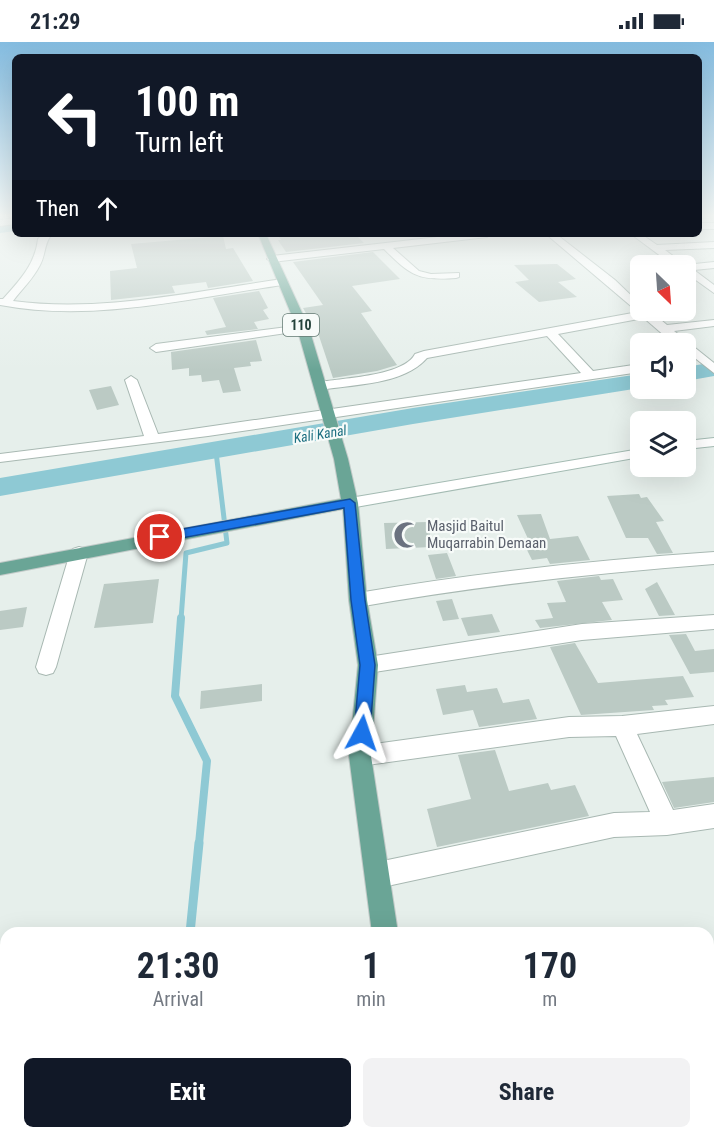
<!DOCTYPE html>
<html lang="en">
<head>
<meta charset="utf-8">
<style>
  :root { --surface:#fff; --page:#f2f2f3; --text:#1f2937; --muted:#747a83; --accent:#111827 }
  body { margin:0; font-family:"Roboto Condensed",sans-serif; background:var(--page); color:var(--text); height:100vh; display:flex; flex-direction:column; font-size:22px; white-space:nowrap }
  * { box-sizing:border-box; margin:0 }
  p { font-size:20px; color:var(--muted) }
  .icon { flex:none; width:33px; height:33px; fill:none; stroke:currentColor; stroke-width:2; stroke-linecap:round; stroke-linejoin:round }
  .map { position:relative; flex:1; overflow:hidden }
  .panel { position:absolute; left:0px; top:885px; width:714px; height:212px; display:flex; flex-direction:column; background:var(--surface); border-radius:18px 18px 0 0; box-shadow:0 6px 24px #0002 }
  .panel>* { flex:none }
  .hud { position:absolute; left:12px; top:12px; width:690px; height:183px; border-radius:9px; box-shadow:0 6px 24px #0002; background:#111827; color:#fff; overflow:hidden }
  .needle { width:39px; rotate:155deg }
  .controls { position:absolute; left:630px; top:213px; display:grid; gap:12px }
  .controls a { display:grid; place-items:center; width:66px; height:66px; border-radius:9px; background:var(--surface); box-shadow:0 6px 24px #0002; font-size:30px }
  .pin { position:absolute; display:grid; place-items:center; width:51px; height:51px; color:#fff; margin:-26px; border:3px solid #fff; border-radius:50%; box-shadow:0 2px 6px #0007 }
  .me { position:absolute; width:66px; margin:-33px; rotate:5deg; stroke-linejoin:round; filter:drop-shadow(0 0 4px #0008) }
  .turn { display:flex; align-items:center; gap:21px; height:126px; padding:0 24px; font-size:27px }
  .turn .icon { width:78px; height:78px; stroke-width:2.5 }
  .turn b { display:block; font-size:42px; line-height:51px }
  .then { display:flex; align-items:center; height:57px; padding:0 24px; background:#0003; gap:12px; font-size:22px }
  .eta { display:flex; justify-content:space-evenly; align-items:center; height:102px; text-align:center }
  .eta b { font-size:36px; font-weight:700; line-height:42px }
  .cta { display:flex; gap:12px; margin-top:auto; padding:12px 24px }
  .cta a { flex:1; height:69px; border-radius:9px; background:var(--accent); color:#fff; font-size:24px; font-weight:700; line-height:69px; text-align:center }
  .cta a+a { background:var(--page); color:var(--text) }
  .status { display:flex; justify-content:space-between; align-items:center; height:42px; padding:0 30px; background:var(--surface); direction:ltr }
  .status svg { height:16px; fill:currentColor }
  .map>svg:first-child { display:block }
</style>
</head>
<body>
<div class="status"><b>21:29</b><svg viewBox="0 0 49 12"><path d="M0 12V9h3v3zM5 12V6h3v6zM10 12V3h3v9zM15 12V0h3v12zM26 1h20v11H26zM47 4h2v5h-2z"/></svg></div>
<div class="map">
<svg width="714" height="1096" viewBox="0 0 714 1096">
  <rect width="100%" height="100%" fill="#e6efeb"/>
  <path fill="#bfe0c8" d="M0,1046H6V1090H261V1096H0Z"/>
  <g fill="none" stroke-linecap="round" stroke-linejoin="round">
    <path stroke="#8ec9d4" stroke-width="5" d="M181,577L186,511L227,501L216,410"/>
    <path stroke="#8ec9d4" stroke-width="8" d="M181,576L175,654L207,719L199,802"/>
    <path stroke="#8ec9d4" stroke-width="9" d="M190,891L199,801
      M0,949L6,948"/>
    <path fill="#8ec9d4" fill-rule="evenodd" d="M15,179V189L0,191V181Z
      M714,320V334L686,339V325Z
      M640,332V346L413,382L0,454V436L413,366Z"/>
  </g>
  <path fill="#bbcac4" d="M277,192H355L364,201L286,210L278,198H281Z
    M223,194L226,207L233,206L253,239L208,246L206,240L172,244L175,251L111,258L110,229L137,226L131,202Z
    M373,210L400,237L352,244L372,269L361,271L397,323L377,329L333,336L319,294L303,266L323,263L293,220Z
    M557,222L576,237L558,240L577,255L539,260L515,240L529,238L514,223Z
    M259,249L268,266L263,268L269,277L254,280L258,287L207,293L205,289L226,285L213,256Z
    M256,298L262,319L250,320L251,324L234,326L241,349L223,351L219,338L202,340L201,333L189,334V326L172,328L171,310Z
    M111,344L119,363L97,368L89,348Z
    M639,452L641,456L647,455L664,479L656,480L673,511L657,512L648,496H626L607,454Z
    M541,472L550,497L578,494L590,518L550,522L547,516L532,518L523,500L529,499L517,473Z
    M428,480L432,505L386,507L384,481Z
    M447,511L456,534L436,537L428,513Z
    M599,534L601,538L613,537L623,558L602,560L612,578L540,586L535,578L553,576L547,561L566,560L557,539Z
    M159,537L153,581L94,586L104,542Z
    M657,540L675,573L659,574L645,547Z
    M452,557L459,577L443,579L436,559Z
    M27,565L23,585L0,588V569Z
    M492,572L500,590L468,594L461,576Z
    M686,592L695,609L714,607V630L690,632L669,593Z
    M575,601L598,641L683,634L694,655L665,658L668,663L652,664L654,668L581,673L550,605Z
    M262,642V659L200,667L201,649Z
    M465,643L467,650L497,646L503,661L529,657L537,677L479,685L473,668L443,673L436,647Z
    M495,708L509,749L548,741L551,748L575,743L589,774L437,805L427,767L471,757L458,713Z
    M714,735V760L674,766L662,740Z"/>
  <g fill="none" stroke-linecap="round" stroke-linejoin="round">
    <defs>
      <path id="street" d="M15,176V182L0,184V178Z
        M699,181H714V187H699Z
        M43,192H52C44,201 46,212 40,223C33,237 22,247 13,259C103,271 194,249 283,237L288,240L283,243C191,256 93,281 0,263V257H3C19,239 35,223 38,197Z
        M464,192H491L487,195L393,206L419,229L431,232L459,231V235L456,236C418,239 410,233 384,207L272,220L267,217L272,214Z
        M546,192H556L615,238L640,262V268H649L667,283L714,278V284L674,289L714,321V331L686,309V302H674L644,276L558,292L593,329L640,322V330L208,394L0,420V412L144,394L125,338L131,334L137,338L158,392L581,331L547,294L427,316C403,343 355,342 320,348L314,344L320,340C343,336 404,334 415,312L424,309L638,270Z
        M631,192H641L657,203L714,200V206L665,208L685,223L714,220V226L694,228L714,243V251L686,231V224H674Z
        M303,283L309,286L307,288L156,310L150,306L156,302Z
        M79,505L85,507L88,511L56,625L53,631L46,633L39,631L36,625L70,511L73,507Z
        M714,510V522C595,531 476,544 358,565L352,563L349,558L352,553L358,551C476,531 595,518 714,510Z
        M714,573V587L582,598L368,631L361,629L358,623L361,617L368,615L582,582Z
        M714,664V682L637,692L673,768L714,762V786L667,793L614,795L378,846L369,842L365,833L369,824L378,820L614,771L650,770L616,694L569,695L360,724L352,721L349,714L352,707L360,704L569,675L622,674Z
        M708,958H714V988H708Z"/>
      <path id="secondary" d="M714,396V404L686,407V399Z
        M640,407V415L350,466L342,461L350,456Z"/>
      <path id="primary" d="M258,192H266L309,286L348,417L358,461L367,558L378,623L371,714L398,891H372L349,714L358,623L349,558L343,467L0,533V521L341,457L334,417L297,286Z
        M395,1090H427L428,1096H396Z"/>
    </defs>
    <use href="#street" stroke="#a8b8b2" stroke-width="2"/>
    <use href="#secondary" stroke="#a4bbb3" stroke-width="2"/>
    <use href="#primary" stroke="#c2cac8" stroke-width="2"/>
    <use href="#street" fill="#fff" fill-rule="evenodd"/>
    <use href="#secondary" fill="#fff" fill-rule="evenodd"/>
    <use href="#primary" fill="#6aa596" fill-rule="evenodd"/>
  </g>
  <linearGradient id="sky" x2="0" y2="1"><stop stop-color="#84bce0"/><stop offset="0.53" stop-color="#f4f8f6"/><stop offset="1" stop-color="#f4f8f6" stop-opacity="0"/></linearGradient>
  <rect width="714" height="328" fill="url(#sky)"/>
  <path fill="#1a73e8" stroke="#114b97" stroke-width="1.5" d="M350,457L355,461L365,558L375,623L370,691L368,697L362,699L356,697L354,691L360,623L351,558L344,466L160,500L154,495L160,491Z"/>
  <defs>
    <symbol id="mosque-bare" viewBox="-9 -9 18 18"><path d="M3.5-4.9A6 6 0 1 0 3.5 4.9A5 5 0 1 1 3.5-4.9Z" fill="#6b7280" stroke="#f7fbf9" stroke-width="2.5" paint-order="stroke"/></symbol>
  </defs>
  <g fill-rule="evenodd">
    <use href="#mosque-bare" x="388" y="474" width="38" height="38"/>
  </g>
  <g text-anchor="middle" stroke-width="4.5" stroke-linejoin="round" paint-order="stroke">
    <rect fill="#f7fbf9" stroke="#637a73" stroke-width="1.5" x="283" y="272" width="36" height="22" rx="4.5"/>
    <g font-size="14" font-weight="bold" fill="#24423a">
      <text x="301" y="288">110</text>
    </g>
    <g font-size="14" font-style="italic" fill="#1c6f80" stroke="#f7fbf9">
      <text transform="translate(320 392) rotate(-9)" y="5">Kali Kanal</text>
    </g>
    <g font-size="15" fill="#5b616d" stroke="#f7fbf9" text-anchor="start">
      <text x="427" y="489">Masjid Baitul<tspan x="427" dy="17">Muqarrabin Demaan</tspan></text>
    </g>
  </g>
</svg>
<div class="controls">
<a><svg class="needle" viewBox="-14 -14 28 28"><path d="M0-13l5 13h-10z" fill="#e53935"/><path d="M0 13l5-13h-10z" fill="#747a83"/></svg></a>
<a><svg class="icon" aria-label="sound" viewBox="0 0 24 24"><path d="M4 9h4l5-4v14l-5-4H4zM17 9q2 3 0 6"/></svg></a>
<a><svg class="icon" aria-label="layers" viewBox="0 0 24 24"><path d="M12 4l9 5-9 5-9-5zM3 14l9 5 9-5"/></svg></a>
</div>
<div class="pin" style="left:160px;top:495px;background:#d93025"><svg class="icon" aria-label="arrive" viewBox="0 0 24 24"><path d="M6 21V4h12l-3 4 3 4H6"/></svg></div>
<svg class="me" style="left:362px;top:691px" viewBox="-20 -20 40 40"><path d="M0-17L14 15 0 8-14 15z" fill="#1a73e8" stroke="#fff" stroke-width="4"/></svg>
<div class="hud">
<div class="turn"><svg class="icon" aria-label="left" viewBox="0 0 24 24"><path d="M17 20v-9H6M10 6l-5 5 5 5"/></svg><div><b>100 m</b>Turn left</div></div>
<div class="then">Then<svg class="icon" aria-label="ahead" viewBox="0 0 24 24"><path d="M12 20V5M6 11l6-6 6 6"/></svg></div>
</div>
<section class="panel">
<div class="eta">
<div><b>21:30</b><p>Arrival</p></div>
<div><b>1</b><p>min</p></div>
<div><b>170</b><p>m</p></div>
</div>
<div class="cta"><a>Exit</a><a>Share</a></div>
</section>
</div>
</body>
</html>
